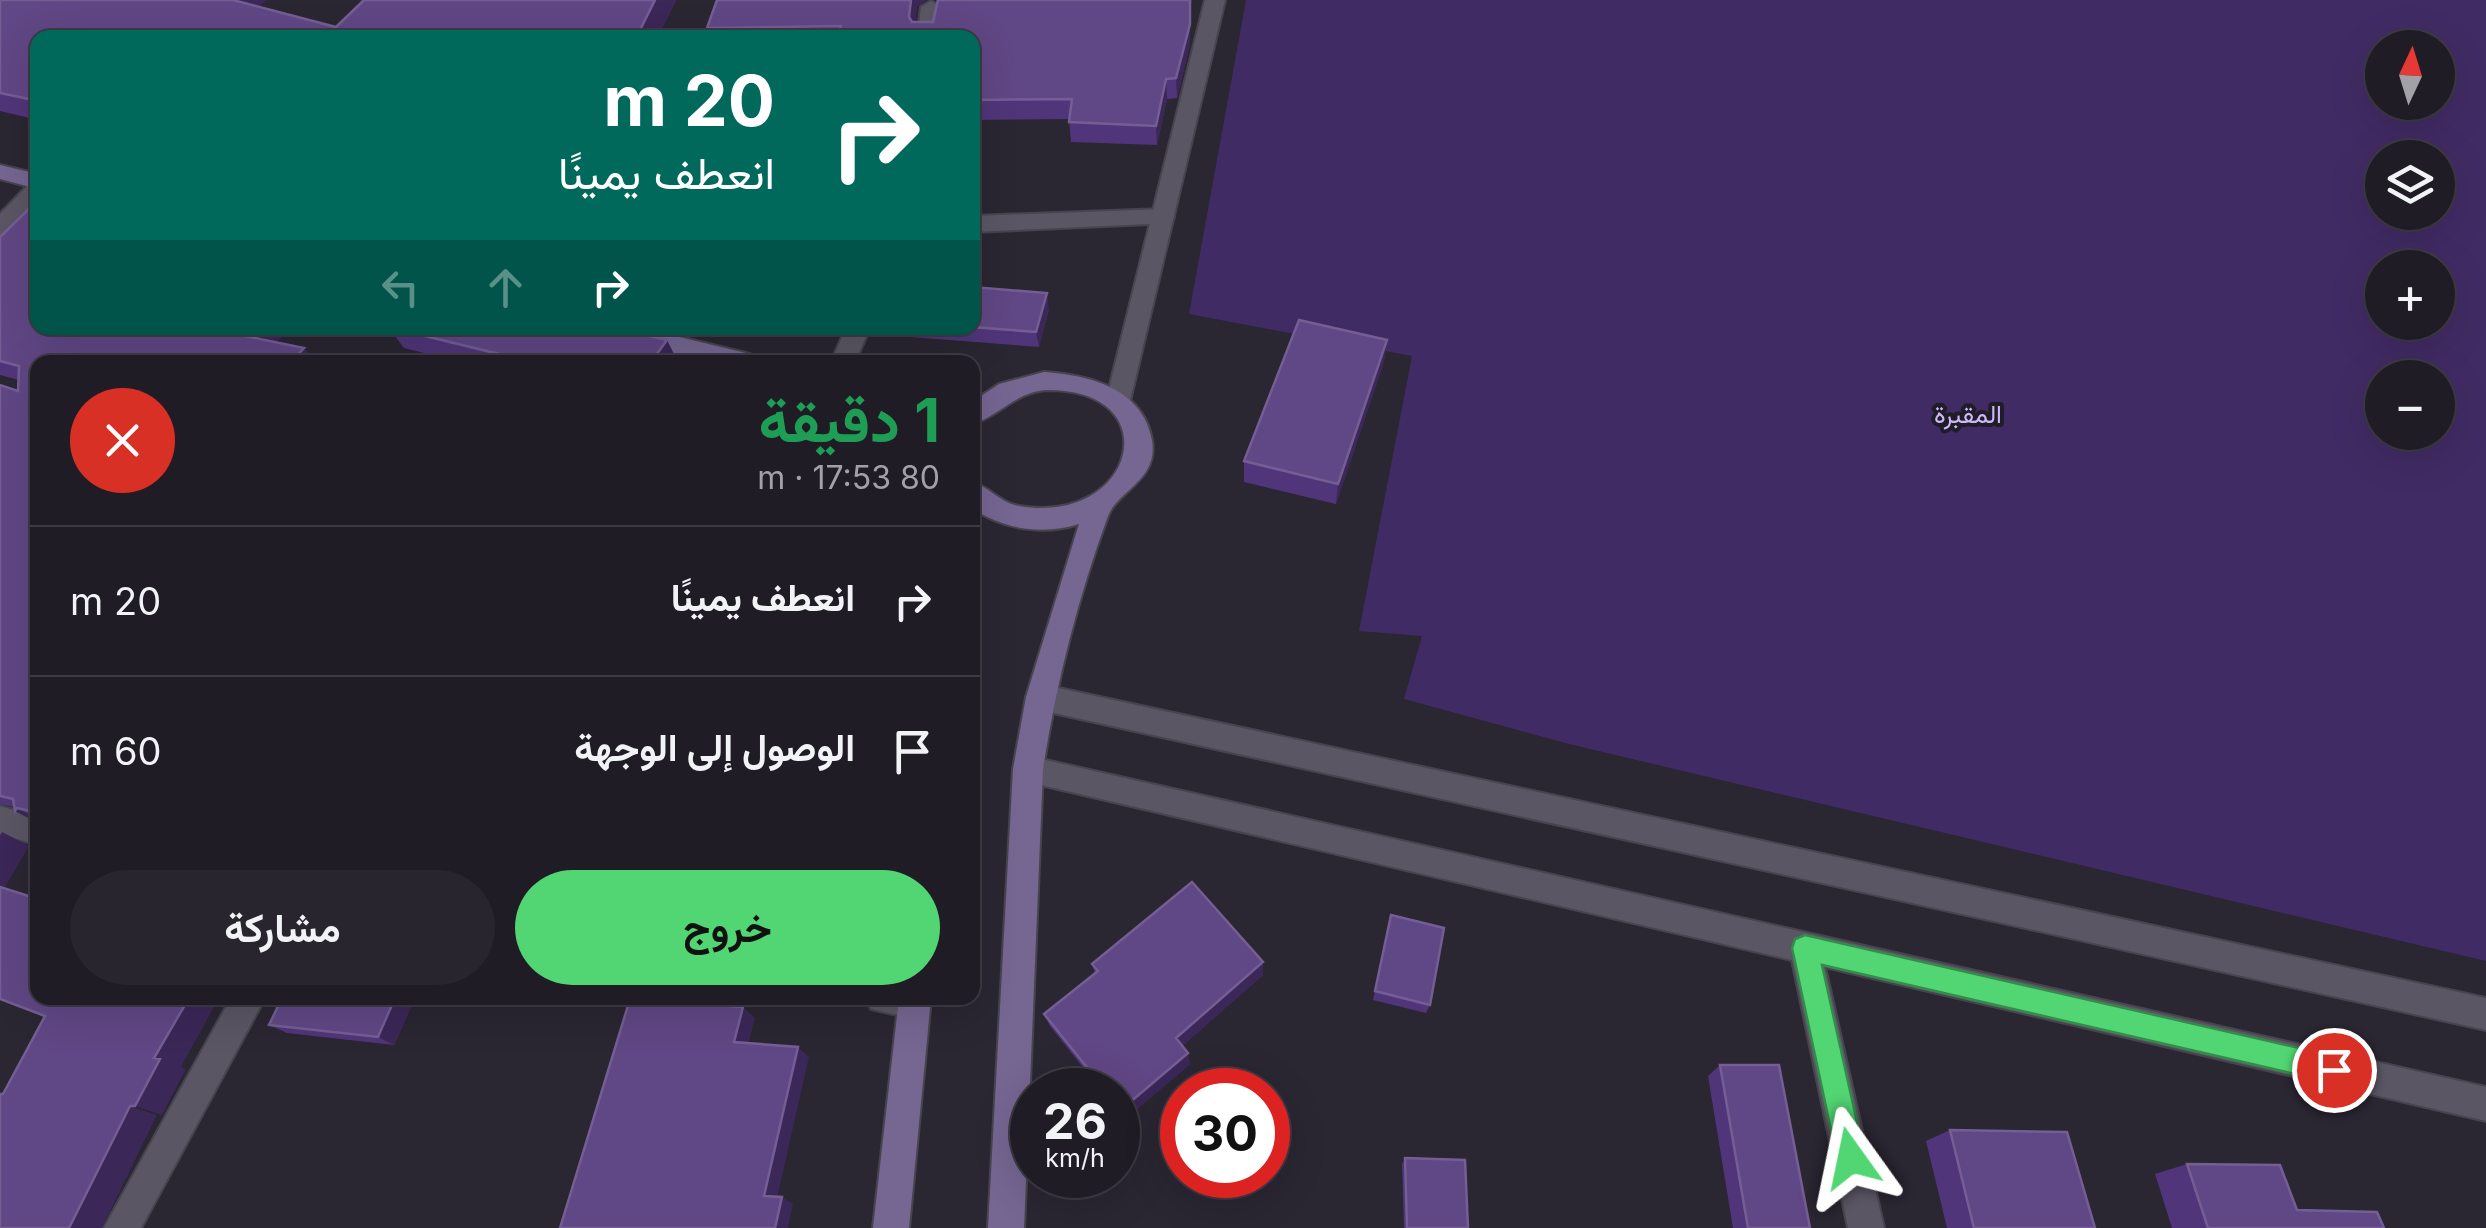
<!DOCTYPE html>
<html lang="ar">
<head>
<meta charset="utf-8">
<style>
  :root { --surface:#201c26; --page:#28252e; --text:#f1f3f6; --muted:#a2a1a7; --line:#3d3a43; --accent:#52d673 }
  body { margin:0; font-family:Inter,Vazirmatn,sans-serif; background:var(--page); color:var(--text); direction:rtl; height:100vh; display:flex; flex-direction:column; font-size:38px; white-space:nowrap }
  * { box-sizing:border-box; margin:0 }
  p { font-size:32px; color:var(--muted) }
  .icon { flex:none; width:55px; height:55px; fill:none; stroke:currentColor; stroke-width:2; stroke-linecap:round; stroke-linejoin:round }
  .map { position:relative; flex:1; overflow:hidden; direction:ltr }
  .drawer { position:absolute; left:30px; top:355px; width:950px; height:650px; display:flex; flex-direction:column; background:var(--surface); border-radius:20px; box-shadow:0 10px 40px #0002,0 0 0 2px var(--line); direction:rtl }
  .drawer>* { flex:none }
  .hud { position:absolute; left:30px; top:30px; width:950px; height:305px; border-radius:20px; box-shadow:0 10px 40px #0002,0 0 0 2px var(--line); direction:rtl; background:#00695c; color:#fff; overflow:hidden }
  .needle { width:65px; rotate:4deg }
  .fabs { position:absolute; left:2365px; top:30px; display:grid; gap:20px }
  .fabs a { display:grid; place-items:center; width:90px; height:90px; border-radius:50%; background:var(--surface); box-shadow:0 10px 40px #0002,0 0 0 2px var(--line); font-size:50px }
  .speed { position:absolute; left:1010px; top:1068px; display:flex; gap:20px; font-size:50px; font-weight:700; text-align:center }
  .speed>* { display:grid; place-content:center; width:130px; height:130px; border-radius:50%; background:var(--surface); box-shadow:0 10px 40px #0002,0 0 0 2px var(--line); line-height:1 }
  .speed small { font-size:25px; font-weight:400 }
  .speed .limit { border:15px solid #d22; background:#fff; color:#111 }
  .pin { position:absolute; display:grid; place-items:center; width:85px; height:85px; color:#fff; margin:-42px; border:5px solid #fff; border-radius:50%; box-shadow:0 2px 10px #0007 }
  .me { position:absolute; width:110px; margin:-55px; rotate:348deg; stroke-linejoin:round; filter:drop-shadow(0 0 8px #0008) }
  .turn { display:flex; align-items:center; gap:35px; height:210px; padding:0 40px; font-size:45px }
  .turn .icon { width:130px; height:130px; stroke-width:2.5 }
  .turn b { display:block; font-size:70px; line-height:85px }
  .lanes { display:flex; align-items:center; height:95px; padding:0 40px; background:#0003; justify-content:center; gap:50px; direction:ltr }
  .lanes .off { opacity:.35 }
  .round { display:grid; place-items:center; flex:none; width:105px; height:105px; border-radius:52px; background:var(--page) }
  .head { display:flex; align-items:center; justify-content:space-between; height:170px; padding:0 40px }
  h1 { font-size:60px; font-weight:700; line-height:75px; color:#1e9e55 }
  .cta { display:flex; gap:20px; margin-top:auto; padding:20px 40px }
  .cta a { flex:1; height:115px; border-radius:60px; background:var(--accent); color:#111; font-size:40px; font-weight:700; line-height:115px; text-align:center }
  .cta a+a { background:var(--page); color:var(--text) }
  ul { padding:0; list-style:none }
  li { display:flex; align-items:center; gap:30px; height:150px; padding:0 40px; border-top:2px solid var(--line) }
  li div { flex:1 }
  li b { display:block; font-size:38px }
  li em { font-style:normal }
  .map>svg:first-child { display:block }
</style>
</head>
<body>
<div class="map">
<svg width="2486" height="1228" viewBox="0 0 2486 1228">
  <rect width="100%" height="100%" fill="#2a2632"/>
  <path fill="#412b64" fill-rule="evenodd" d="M1246,0H2486V961L1569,744L1404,699L1422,636L1359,631L1412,356L1189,314ZM2382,48H2438V102H2382ZM2382,158H2438V212H2382ZM2382,268H2438V322H2382ZM2382,378H2438V432H2382Z"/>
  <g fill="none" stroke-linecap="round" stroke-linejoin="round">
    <defs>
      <path id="minor" d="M931,1L941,7L937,38H917L921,7Z
        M38,181V202L8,234L0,236V214L30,183Z
        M1163,209L1171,211L1174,217L1171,223L972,232V216Z
        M846,328H870L855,362H831Z
        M1040,684L2486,998V1030L1040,710L1030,706L1026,697L1030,688Z
        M1028,756L2486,1087V1121L1825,967L1884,1228H1848L1792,960L1028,782L1018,778L1013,769L1018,760Z
        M0,806L38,817V845L0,834Z
        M231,998H265L141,1228H104Z
        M866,998H929L931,1003L926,1014L915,1019L871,1009Z"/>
      <path id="tertiary" d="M1205,0H1225L1130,401L1127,408H1109L1106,401Z"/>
      <path id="secondary" d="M0,165L38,174V189L0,179Z
        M596,328H642L746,353L755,356L758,362H711L608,337Z
        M1044,372C1088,375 1143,388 1152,440C1159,480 1117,491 1108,516C1078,597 1056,684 1043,769L1024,1228H988L1013,769L1026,697L1079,524C1044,535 1004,530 972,508V482C990,487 1000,503 1019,506C1135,526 1170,390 1048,390C1016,391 1000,416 972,424V402L999,384Z
        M899,998H931L909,1228H873Z"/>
    </defs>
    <use href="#minor" stroke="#47444f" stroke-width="4"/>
    <use href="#tertiary" stroke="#47444f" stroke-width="4"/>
    <use href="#secondary" stroke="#47444f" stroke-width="4"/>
    <use href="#minor" fill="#5a5664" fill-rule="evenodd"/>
    <use href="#tertiary" fill="#5a5664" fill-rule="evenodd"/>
    <use href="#secondary" fill="#756692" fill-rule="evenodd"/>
  </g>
  <path fill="#51357a" d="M0,0L259,7L336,27L676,0L657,38H38V120L0,111Z
    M717,0H926L917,7L915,22H933L937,1L936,0H1192L1190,7V44L1177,98L1167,99L1157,145L1071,142L1069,119L972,120V38H711L707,28Z
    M0,237L38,328H290L276,342L304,348L316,362H38V823L15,811L14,807L0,804V385L18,391L19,380L0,375Z
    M972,287L1049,309L1039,347L897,336L895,328H972Z
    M389,328L679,362H460L404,348Z
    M1387,340L1384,362L1336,504L1244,482V461Z
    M1391,915L1430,1005L1426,1013L1373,1000Z
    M1092,964L1263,975L1182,1046L1190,1064L1124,1120L1118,1111V1090H1101L1050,1026L1044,1014L1095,974Z
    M415,998L394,1045L287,1033L269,1025Z
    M1720,1065L1810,1228H1733L1708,1076Z
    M1950,1130L2095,1228H1947L1926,1141Z
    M1405,1158L1468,1228H1404L1402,1164Z
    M2187,1164L2297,1210L2384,1228H2172L2155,1174Z"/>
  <path fill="#3b2758" d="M227,0H267L242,21Z
    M655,0H676L657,38H636Z
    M911,0H926L917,7L913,38L909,17Z
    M1190,0H1192L1190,7V44L1177,98L1176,78Z
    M1166,79L1167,99L1157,145L1156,126Z
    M1047,293L1049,309L1039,347L1036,332Z
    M254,328H290L263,356L245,336Z
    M667,340L678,362H651Z
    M1387,340L1384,362L1336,504L1338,484Z
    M304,348L316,362H291Z
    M17,808L38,819V823L15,811Z
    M2,832L29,846L2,892L0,891V836Z
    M1263,962V975L1178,1050L1176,1038Z
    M189,998H219L181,1067L186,1069L162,1115L135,1106L154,1058Z
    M395,998H415L394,1045L378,1037Z
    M743,1007L755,1018L746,1053L734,1042Z
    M798,1047L809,1057L776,1203L764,1196Z
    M1188,1053L1190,1064L1124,1120L1121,1110Z
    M130,1106L157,1115L102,1228H69Z
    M782,1197L793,1204L788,1228H775Z"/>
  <path fill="#604785" stroke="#745e94" stroke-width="2.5" d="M0,0H233L336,27L364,0H655L636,38H38V101L0,93Z
    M717,0H911L909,17L912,22H933L938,0H1190V24L1176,78L1166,79L1156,126L1069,122L1072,99L972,100V38H837L841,26L707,28Z
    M38,200V328H254L245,336L304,348L291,362H38V813L17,808L15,811L13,799L0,796V385L18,391L19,366L0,361V237Z
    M972,287L1047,293L1036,332L972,327Z
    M1299,320L1387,340L1338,484L1244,461Z
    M392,328H615L667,340L651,362H532Z
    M1192,882L1263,962L1176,1038L1188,1053L1121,1110L1118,1106V1090H1105L1044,1014L1098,971L1092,964Z
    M0,887L38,899V998H189L154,1058L160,1059L135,1106H130L69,1228H0V1094H3L45,1016L0,999Z
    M1391,915L1444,928L1430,1005L1375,991Z
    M282,998H395L378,1037L269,1025Z
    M630,999L743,1007L734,1042L798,1047L764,1196L782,1197L775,1228H560Z
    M1720,1065H1779L1810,1228H1748Z
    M1950,1130L2067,1132L2095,1228H1974Z
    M1405,1158L1465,1160L1468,1228H1407Z
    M2187,1164L2280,1165L2297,1210L2377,1212L2384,1228H2208Z"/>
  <path fill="#52d673" stroke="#358b4b" stroke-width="2.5" d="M1805,935L2334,1056L2344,1060L2348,1070L2344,1079L2334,1083L1822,965L1865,1158L1861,1168L1851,1172L1841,1168L1837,1158L1792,948L1795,939Z"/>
  <g text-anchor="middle" stroke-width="8" stroke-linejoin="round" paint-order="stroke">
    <g font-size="25" fill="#cdb8f9" stroke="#201d28">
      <text x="1968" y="423">المقبرة</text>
    </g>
  </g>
</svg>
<div class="fabs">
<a><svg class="needle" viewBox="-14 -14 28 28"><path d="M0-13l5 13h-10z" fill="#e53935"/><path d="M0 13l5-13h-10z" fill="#a2a1a7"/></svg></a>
<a><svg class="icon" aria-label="layers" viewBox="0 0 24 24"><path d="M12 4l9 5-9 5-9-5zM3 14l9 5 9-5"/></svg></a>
<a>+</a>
<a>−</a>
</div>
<div class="speed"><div>26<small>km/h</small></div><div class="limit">30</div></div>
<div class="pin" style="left:2334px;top:1070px;background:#d93025"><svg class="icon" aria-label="arrive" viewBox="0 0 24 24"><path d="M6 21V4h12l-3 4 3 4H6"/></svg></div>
<svg class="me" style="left:1851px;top:1158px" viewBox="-20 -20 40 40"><path d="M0-17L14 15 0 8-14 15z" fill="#52d673" stroke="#fff" stroke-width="4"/></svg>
<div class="hud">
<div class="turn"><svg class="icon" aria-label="right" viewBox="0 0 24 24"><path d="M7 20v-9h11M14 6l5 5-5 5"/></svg><div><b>20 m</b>انعطف يمينًا</div></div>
<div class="lanes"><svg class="icon off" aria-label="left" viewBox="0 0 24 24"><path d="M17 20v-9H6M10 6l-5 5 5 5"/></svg><svg class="icon off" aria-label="ahead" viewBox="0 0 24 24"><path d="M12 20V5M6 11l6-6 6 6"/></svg><svg class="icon" aria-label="right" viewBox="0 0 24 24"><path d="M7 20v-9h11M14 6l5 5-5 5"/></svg></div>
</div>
<section class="drawer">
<div class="head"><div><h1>1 دقيقة</h1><p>80 m · 17:53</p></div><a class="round" style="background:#d93025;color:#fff"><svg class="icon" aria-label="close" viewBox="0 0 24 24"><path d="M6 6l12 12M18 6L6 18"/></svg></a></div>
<ul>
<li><svg class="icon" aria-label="right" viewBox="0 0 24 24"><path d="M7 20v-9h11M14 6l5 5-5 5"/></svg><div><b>انعطف يمينًا</b></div><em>20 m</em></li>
<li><svg class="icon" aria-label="arrive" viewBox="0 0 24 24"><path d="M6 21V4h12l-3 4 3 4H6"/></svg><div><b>الوصول إلى الوجهة</b></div><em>60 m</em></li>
</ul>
<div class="cta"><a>خروج</a><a>مشاركة</a></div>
</section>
</div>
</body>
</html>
